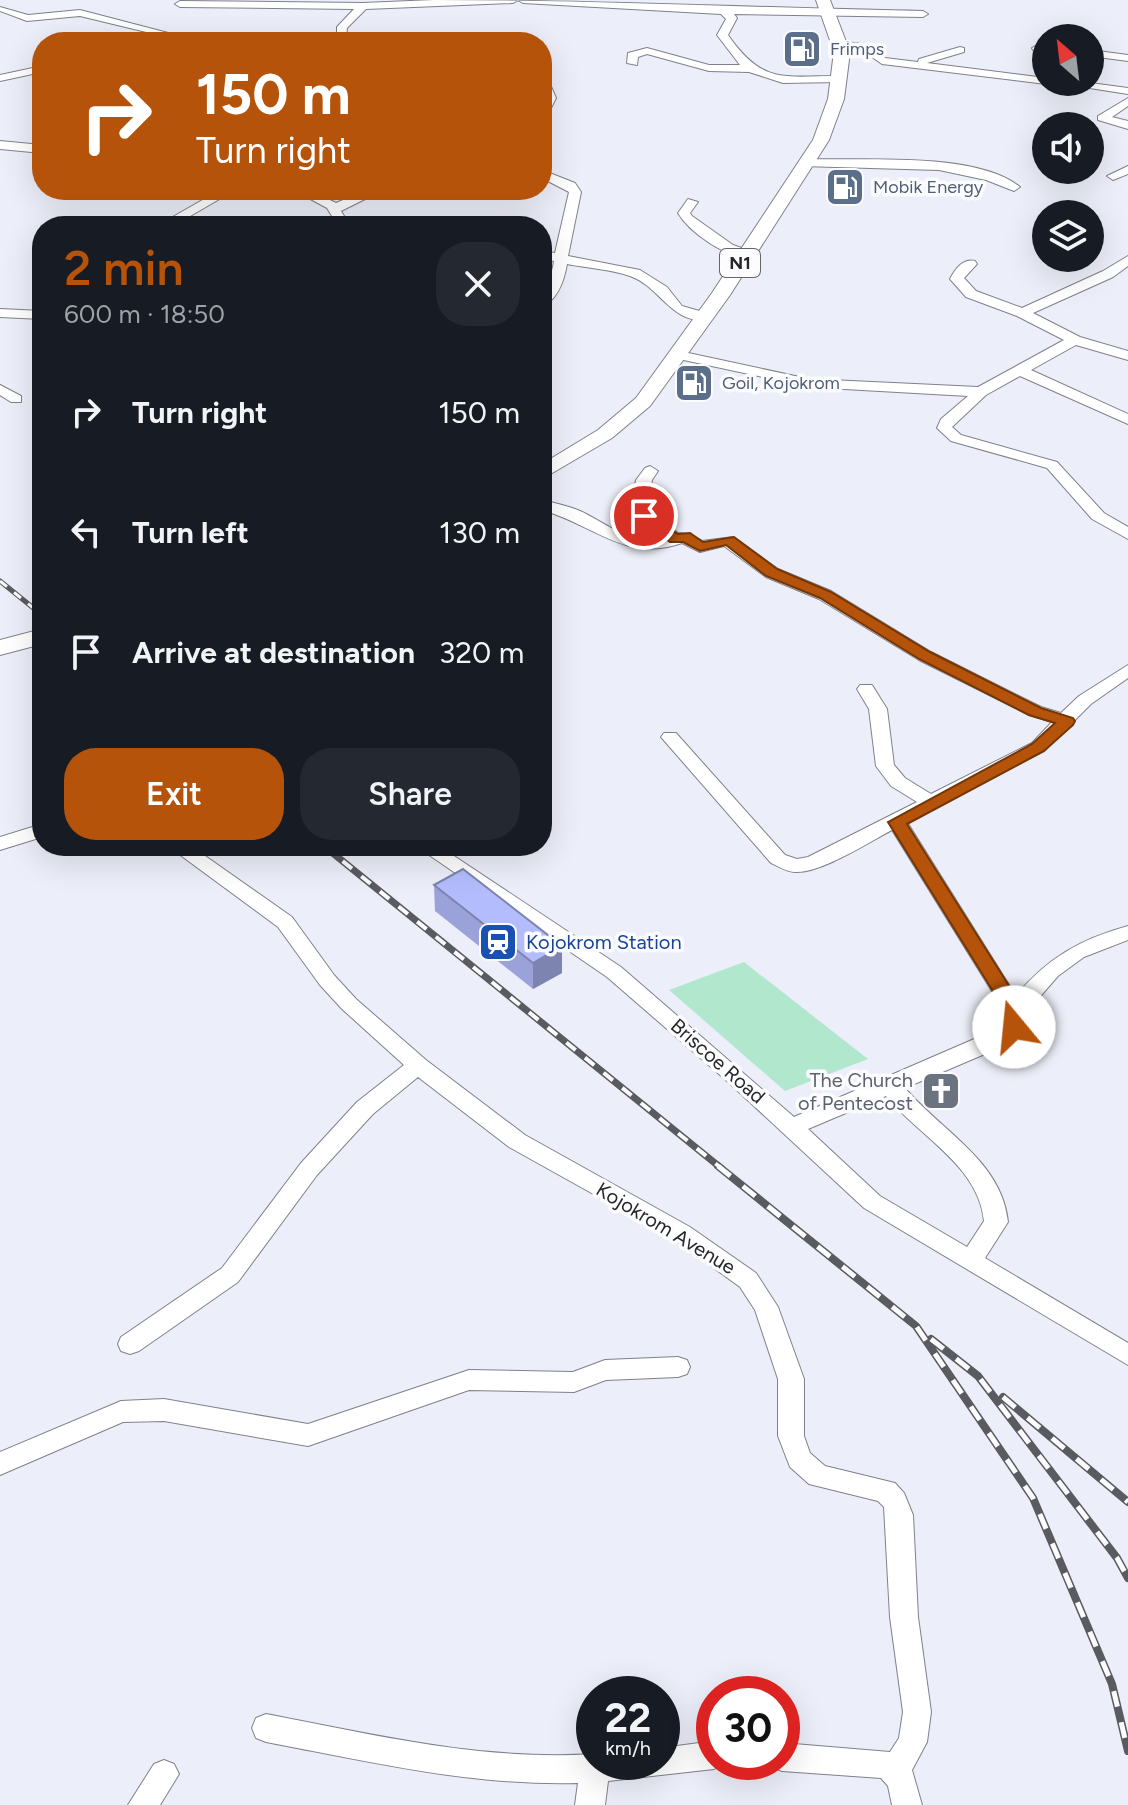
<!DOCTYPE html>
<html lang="en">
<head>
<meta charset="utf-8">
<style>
  :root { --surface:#171b24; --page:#242831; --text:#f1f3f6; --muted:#9ea1a6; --accent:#b45309 }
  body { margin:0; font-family:Figtree,sans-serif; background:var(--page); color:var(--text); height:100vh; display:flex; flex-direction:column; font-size:30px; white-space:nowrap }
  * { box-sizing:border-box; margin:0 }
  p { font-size:26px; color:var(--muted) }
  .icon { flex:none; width:44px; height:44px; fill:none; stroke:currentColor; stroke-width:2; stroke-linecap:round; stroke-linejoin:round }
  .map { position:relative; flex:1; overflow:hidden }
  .details { position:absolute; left:32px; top:216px; width:520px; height:640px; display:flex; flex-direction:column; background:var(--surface); border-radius:32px; box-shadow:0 8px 32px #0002 }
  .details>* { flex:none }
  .top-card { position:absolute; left:32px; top:32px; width:520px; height:168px; border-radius:32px; box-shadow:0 8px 32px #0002; background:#b45309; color:#fff; overflow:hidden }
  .needle { width:52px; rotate:332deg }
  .buttons { position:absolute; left:1032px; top:24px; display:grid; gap:16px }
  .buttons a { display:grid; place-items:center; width:72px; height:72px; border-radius:50%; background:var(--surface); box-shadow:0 8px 32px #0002; font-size:40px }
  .speed { position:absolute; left:576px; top:1676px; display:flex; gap:16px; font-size:40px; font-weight:700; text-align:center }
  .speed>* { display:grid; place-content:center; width:104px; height:104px; border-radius:50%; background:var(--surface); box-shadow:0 8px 32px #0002; line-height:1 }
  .speed small { font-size:20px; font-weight:400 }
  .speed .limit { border:12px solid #d22; background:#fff; color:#111 }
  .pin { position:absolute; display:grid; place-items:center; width:68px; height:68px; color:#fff; margin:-34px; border:4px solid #fff; border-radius:50%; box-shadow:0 2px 8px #0007 }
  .me { position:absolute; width:88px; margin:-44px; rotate:343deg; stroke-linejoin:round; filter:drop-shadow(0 0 6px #0008) }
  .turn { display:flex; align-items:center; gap:28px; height:168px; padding:0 32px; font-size:36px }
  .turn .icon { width:104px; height:104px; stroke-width:2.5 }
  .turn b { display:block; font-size:56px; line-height:68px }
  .round { display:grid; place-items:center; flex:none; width:84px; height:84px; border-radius:32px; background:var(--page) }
  .head { display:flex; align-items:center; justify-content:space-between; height:136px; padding:0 32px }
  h1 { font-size:48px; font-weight:600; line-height:60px; color:var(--accent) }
  .primary-button { display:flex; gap:16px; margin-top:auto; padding:16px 32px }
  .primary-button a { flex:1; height:92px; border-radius:32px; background:var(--accent); color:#fff; font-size:32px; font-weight:600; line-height:92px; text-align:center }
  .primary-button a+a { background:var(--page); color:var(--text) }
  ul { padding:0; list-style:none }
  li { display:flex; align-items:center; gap:24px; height:120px; padding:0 32px }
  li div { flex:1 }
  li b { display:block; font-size:30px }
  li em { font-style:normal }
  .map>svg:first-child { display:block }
</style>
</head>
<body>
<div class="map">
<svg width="1128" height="1805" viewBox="0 0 1128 1805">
  <rect width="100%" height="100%" fill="#eceef9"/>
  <path fill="#b1e7cd" d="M744,962L868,1059L785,1091L669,990Z"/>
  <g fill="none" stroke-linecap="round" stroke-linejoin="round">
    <defs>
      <path id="minor" d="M434,0C597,0 760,8 923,11L928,14L923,17L734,14L737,18L728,35C763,85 783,76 839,76L845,79L839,82L783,83L749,72L709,71L647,54L638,57L637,65L627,63L628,53L647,48L709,65H740L717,35L726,19L721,14L523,3L518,0L513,3L366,9L347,28L346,38L340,42H327L337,35V27L354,9L180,7L175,4L180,1L363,3Z
        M0,7L28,15L80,10L172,34L167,37L80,16L27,21L0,11Z
        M839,41L869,45L885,58L918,62L919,59L960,47L964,48V52L927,63L1046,78V82H1083L1128,88V94L1051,82L1046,84L882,64L862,50L835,46V42Z
        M1037,45L1046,46V52L1033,50L1032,48Z
        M1090,50L1128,55V61L1090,56Z
        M42,66V72L0,81V75Z
        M542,81L549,82L556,98L550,110L548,149L542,153Z
        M1128,98V106L1112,117L1128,121V129L1098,120V116Z
        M0,141L42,145V153L0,149Z
        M806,159C861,161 977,151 1020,187L1014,191L986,180L939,170L802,166L800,163Z
        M1128,166V174L1113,180L1107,176Z
        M542,170L575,183L581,192L568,256L640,270L667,287L682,306L710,314V320C671,325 661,287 630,276C610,269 587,268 567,264C564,281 558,299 542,307C542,291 552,278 554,261L542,259V251L555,253L569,192L542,178Z
        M220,190H235L173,226H157Z
        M294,190H310L336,203L367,190H383L341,211L350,226H338L327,208Z
        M688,199L698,202L690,213L692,216L733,245L750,251V257C727,259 689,232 678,213Z
        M1128,256V266L1113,277L1033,313L1080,337L1128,351V360L1076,345L1031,370L1128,414V424L1020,376L986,395L952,427L961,435L1057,462L1104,513L1128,527V539L1092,519L1047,468L951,441L937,428L941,419L968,396L809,387L679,359L672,355L679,351L809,379L978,387L1064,340L1017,316L966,297L950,279C955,269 963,258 975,261L977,264L964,278L976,291L1022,308L1103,271Z
        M0,309L42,311V319L0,317Z
        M0,385L21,396V402H11L0,395Z
        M650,466L658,471L652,480L647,508L678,533L689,534L702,541L733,537L778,569L831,591L931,652L1041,707L1061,713L1079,696L1128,665V678L1091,704L1044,751L907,822L1016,996C1047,958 1081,939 1128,926V940L1084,957L1058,976L1024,1015L1023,1029L1013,1042L905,1088C941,1131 1002,1161 1008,1222L985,1258L1128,1343V1365L864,1208L727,1081L607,977L416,846H439L621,967L794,1117L1002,1027L1003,1015L998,1001L892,830C867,843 822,873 795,872C787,872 778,866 771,863L661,737L664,733H676L785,855L797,859L808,857L917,802L891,786L876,766L869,709L857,689L860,685H872L887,709L894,765L905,778L931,794L1032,743L1052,722L1029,715L919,660L819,599L766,577L724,546L700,552L682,543C625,563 593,524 542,510V500C554,503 569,506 580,511C605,522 635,549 664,538L631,509L636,480L645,468ZM886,1096C919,1136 979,1166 984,1221L967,1247L880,1196L808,1129Z
        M42,824V837L0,850V837Z
        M168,846H191L292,917L334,975L356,999L426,1060L525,1135L690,1227L756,1273L778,1307L804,1379V1436L810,1453L825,1466L895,1483L904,1493L913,1515L918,1617L931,1712L927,1742L912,1770L922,1805H892L888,1786L881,1778L782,1771L772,1767L770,1762H782V1743L890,1752L899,1738L903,1712L890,1617L884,1507L878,1501L809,1484L790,1467L778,1436V1379L755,1310L740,1287L674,1239L509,1147L418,1077L373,1114L317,1175L238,1282L139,1351L130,1354L121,1351L118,1344L121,1337L222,1268L301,1163L357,1102L404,1065L342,1009L320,985L278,927Z
        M678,1357L687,1360L690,1367L687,1374L678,1377L606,1380L574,1392L469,1390L308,1446L164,1421L123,1422L0,1475V1452L121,1401L164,1399L308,1424L469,1370L573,1372L605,1360Z
        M266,1714C376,1735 481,1761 594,1754V1762H662V1748L714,1741V1762H725L714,1769L608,1781L605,1805H575L578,1783C471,1786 371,1762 266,1742L256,1738L252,1728L256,1718Z
        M164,1760L174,1764L179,1774L160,1805H128L154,1764Z"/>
      <path id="highway" d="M816,0H830L850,52L844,99L829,140L730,295L650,406L612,438L542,479V464L598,430L636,398L712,293L813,140L828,99L834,52Z
        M42,629V644L0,655V640Z"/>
    </defs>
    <use href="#minor" stroke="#7f818a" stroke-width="2"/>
    <use href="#highway" stroke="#7f818a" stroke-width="2"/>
    <use href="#minor" fill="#fff" fill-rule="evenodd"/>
    <use href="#highway" fill="#fff" fill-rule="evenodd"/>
    <defs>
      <path id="rail-far2" d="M0,581L42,615"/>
      <path id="rail-far1" d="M324,846L721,1168"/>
      <path id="rail" d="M718,1166L916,1326L1033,1498L1112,1684L1128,1751
        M931,1339L978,1376L1117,1558L1128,1578
        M1003,1397L1128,1502"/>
    </defs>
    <use href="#rail-far2" stroke="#5a5b60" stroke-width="5"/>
    <use href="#rail-far1" stroke="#5a5b60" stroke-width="7"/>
    <use href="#rail" stroke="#5a5b60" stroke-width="8"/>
    <use href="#rail-far2" stroke="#fcfcfe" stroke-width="3" stroke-dasharray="9" stroke-linecap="butt"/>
    <use href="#rail-far1" stroke="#fcfcfe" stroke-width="4" stroke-dasharray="12" stroke-linecap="butt"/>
    <use href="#rail" stroke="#fcfcfe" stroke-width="5" stroke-dasharray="16" stroke-linecap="butt"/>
  </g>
  <path fill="#9aa2d9" d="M434,885L562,946V973L533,989L435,911Z"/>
  <path fill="#7d84b0" d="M562,946V973L533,989V963Z"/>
  <path fill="#b3bcfc" stroke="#7d84b0" stroke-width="2" d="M463,869L562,946L533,963L434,885Z"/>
  <path fill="#b45309" stroke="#753606" stroke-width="2" d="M644,511L678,534L690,533L703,542L734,537L777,569L831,592L930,652L1041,708L1073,718L1075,721L1073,725L1044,751L907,824L1018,1000L1024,1012L1021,1032H1007L1005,1012L999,1001L888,822L1032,744L1055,723L1029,715L919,659L820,598L766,576L726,545L700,551L683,542H670L638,519V513Z"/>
  <defs>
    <symbol id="fuel-square" viewBox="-11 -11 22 22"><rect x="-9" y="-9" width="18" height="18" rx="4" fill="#5c6f8a" stroke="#fcfcfe"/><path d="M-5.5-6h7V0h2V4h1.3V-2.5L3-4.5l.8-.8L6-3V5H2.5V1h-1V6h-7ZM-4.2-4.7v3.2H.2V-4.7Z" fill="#fff"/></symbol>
    <symbol id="station-square" viewBox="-11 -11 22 22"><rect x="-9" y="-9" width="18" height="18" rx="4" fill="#1a4fb4" stroke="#fcfcfe"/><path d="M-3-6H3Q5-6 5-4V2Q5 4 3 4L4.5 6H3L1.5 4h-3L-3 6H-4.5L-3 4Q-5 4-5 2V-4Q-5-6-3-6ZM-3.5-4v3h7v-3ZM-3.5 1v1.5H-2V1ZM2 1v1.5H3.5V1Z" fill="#fff"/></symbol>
    <symbol id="church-square" viewBox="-11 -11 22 22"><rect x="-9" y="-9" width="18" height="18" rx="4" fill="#6b7280" stroke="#fcfcfe"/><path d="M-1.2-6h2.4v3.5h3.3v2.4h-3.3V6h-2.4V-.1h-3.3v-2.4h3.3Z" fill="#fff"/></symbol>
  </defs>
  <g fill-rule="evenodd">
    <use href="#fuel-square" x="780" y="27" width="44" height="44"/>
    <use href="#fuel-square" x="823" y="165" width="44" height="44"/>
    <use href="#fuel-square" x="672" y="361" width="44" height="44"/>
    <use href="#station-square" x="476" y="920" width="44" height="44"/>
    <use href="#church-square" x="919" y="1069" width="44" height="44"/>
  </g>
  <g text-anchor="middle" stroke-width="7" stroke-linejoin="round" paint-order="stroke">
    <g font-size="18" fill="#4e5e75" stroke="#fcfcfe" text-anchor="start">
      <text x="830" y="55">Frimps</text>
      <text x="873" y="193">Mobik Energy</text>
      <text x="722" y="389">Goil, Kojokrom</text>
    </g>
    <rect fill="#fcfcfe" stroke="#666669" stroke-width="2" x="720" y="249" width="40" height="28" rx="6"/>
    <g font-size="18" font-weight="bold" fill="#252629">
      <text x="740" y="269">N1</text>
    </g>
    <g font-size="20" fill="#164399" stroke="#fcfcfe" text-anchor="start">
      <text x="526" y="949">Kojokrom Station</text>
    </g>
    <g font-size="20" fill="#252629" stroke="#fcfcfe">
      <text transform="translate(718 1061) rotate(41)" y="7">Briscoe Road</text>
      <text transform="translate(666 1228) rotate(31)" y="7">Kojokrom Avenue</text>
    </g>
    <g font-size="20" fill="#5b616d" stroke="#fcfcfe" text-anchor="end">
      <text x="913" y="1087">The Church<tspan x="913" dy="23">of Pentecost</tspan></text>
    </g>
  </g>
</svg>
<div class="buttons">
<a><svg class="needle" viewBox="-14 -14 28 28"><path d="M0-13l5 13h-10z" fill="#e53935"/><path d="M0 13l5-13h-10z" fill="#9ea1a6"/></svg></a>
<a><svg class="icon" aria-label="sound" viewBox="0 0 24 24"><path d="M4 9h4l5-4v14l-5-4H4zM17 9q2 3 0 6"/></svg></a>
<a><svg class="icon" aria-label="layers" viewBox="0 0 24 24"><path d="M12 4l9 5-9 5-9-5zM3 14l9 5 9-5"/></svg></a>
</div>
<div class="speed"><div>22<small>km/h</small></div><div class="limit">30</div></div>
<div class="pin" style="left:644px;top:516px;background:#d93025"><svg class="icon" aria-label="arrive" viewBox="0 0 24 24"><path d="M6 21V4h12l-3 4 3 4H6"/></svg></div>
<svg class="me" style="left:1014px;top:1027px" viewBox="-20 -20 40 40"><circle r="19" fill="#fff"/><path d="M0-13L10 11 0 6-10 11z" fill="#b45309"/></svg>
<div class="top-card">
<div class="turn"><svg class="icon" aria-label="right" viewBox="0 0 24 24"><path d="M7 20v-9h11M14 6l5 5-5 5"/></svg><div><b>150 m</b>Turn right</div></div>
</div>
<section class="details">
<div class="head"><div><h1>2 min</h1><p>600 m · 18:50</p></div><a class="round"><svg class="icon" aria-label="close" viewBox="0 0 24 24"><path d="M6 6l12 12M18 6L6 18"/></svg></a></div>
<ul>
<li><svg class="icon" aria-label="right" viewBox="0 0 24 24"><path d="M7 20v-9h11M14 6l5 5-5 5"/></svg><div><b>Turn right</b></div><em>150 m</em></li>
<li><svg class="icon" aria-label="left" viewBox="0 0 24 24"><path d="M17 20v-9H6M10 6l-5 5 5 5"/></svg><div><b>Turn left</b></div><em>130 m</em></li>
<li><svg class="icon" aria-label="arrive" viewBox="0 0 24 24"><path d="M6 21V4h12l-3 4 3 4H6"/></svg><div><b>Arrive at destination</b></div><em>320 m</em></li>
</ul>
<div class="primary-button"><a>Exit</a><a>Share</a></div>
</section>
</div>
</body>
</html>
